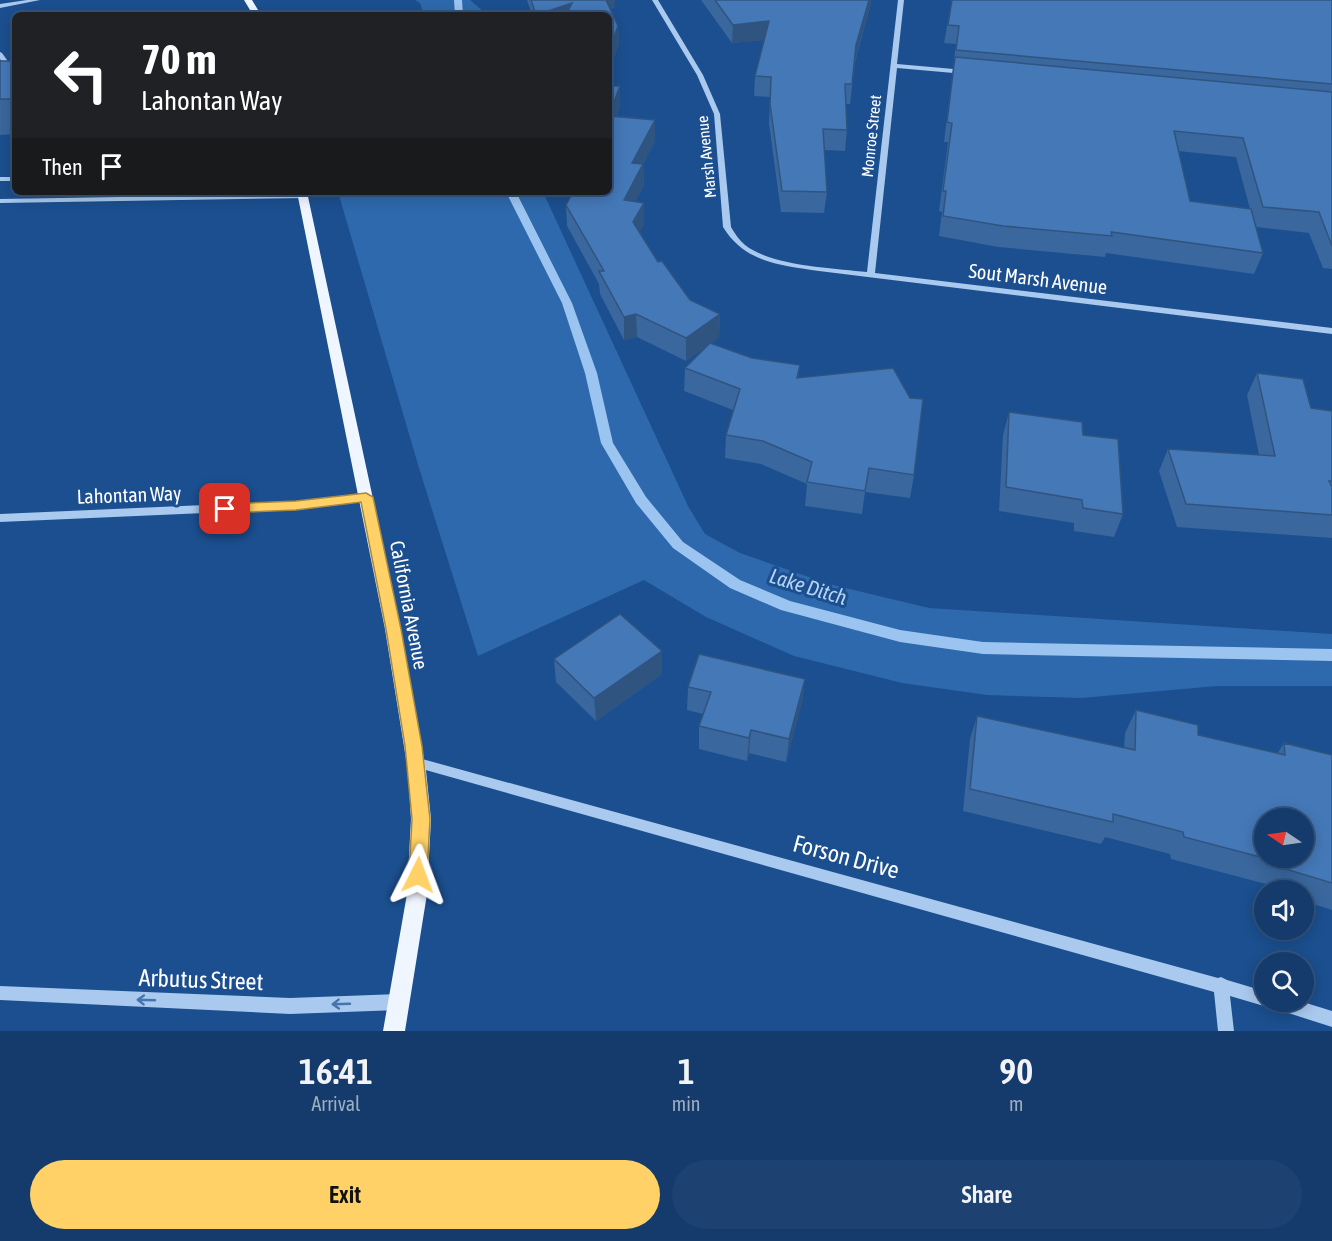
<!DOCTYPE html>
<html lang="en">
<head>
<meta charset="utf-8">
<style>
  :root { --surface:#143b6b; --page:#1d4271; --text:#f1f3f6; --muted:#9dadc1; --line:#33557e; --accent:#ffd166 }
  body { margin:0; font-family:"Asap Condensed",sans-serif; background:var(--page); color:var(--text); height:100vh; display:flex; flex-direction:column; font-size:22px; white-space:nowrap }
  * { box-sizing:border-box; margin:0 }
  p { font-size:20px; color:var(--muted) }
  .icon { flex:none; width:33px; height:33px; fill:none; stroke:currentColor; stroke-width:2; stroke-linecap:round; stroke-linejoin:round }
  .map { position:relative; height:1031px; overflow:hidden }
  .side { display:flex; flex-direction:column; background:var(--surface); flex:1 }
  .side>* { flex:none }
  .guide { position:absolute; left:12px; top:12px; width:600px; height:183px; border-radius:9px; box-shadow:0 3px 15px #0003,0 0 0 2px var(--line); background:#202124; color:#fff; overflow:hidden }
  .needle { width:39px; rotate:283deg }
  .controls { position:absolute; left:1254px; top:808px; display:grid; gap:12px }
  .controls a { display:grid; place-items:center; width:60px; height:60px; border-radius:50%; background:var(--surface); box-shadow:0 3px 15px #0003,0 0 0 2px var(--line); font-size:30px }
  .pin { position:absolute; display:grid; place-items:center; width:51px; height:51px; color:#fff; margin:-26px; border-radius:12px; box-shadow:0 3px 9px #0006 }
  .me { position:absolute; width:66px; margin:-33px; rotate:3deg; stroke-linejoin:round; filter:drop-shadow(0 0 4px #0008) }
  .turn { display:flex; align-items:center; gap:21px; height:126px; padding:0 30px; font-size:27px }
  .turn .icon { width:78px; height:78px; stroke-width:2.5 }
  .turn b { display:block; font-size:42px; line-height:51px }
  .then { display:flex; align-items:center; height:57px; padding:0 30px; background:#0003; gap:12px; font-size:22px }
  .eta { display:flex; justify-content:space-evenly; align-items:center; height:102px; text-align:center }
  .eta b { font-size:36px; font-weight:600; line-height:42px }
  .action { display:flex; gap:12px; margin-top:auto; padding:12px 30px }
  .action a { flex:1; height:69px; border-radius:36px; background:var(--accent); color:#111; font-size:24px; font-weight:600; line-height:69px; text-align:center }
  .action a+a { background:var(--page); color:var(--text) }
  .map>svg:first-child { display:block }
</style>
</head>
<body>
<div class="map">
<svg width="1332" height="1031" viewBox="0 0 1332 1031">
  <rect width="100%" height="100%" fill="#1b4f8f"/>
  <path fill="#2e69ad" d="M415,0H470L483,11V15H424L420,3Z
    M338,192H543L688,506L705,534L740,553L829,584L929,608L1332,634V686H1217L1081,698L987,695L902,683L794,656L706,617L644,580L478,656L419,468Z"/>
  <g fill="none" stroke-linecap="round" stroke-linejoin="round">
    <path fill="#9cc4f0" fill-rule="evenodd" d="M454,0H462L463,15H455Z
      M506,192H516L572,303L597,373L613,443L646,497L683,542L740,580L790,601L900,630L983,642L1332,649V661L983,654L900,642L781,610L730,588L673,548L636,503L601,443L585,373L562,303Z"/>
    <path fill="#a9c9ee" fill-rule="evenodd" d="M27,0H40L0,8V4Z
      M652,0H658L703,75L720,114L731,227C735,234 739,240 745,245C772,266 833,268 867,272L898,0H904L897,64L965,70L968,72L965,74L897,68L875,273L1332,328V334L819,271C781,265 745,263 723,227L714,114L697,75Z
      M0,52L2,53L15,71V78L13,77L0,59Z
      M0,177H15V181H0Z
      M303,194H306V198L0,203V199Z
      M366,493L371,497L370,499L296,509L0,522V514L296,501Z
      M415,757L1218,978L1221,977L1227,980L1264,991V1002H1270L1264,1006L1230,996L1234,1031H1218L1214,992L415,767L410,766L409,762L410,758Z
      M0,986L290,998L399,994L404,997L407,1002L404,1007L399,1010L290,1014L0,1000Z
      M1271,1002H1303L1332,1011V1027L1279,1010L1274,1007Z"/>
    <path fill="#f0f6ff" fill-rule="evenodd" d="M244,0H252L261,15H253Z
      M297,192H307L401,629L426,771L431,819L427,894L405,1031H383L407,894L411,819L408,771L385,629Z"/>
  </g>
  <path fill="#3a679d" fill-rule="evenodd" d="M527,0H615V7L610,9L618,26L619,45L609,15H532Z
    M701,0H871L870,7L855,62L850,104H846L847,130L845,151L824,150L827,192L824,213L781,212L769,124L770,97L754,96L755,76L764,40L732,43Z
    M952,0H1332V269L1323,268L1309,233L1256,227L1263,253L1254,274L1106,253L1105,257L998,247L939,236L942,212L939,211L948,142H944L956,44L944,43ZM1178,151L1236,157L1250,209L1190,201Z
    M0,61H15V134L0,135Z
    M609,86H620V106L617,116L655,120V141L643,164L644,185L635,202L644,203V224L639,233L658,262L662,261L690,300L720,314L719,337L711,343L752,358L800,365L798,378L893,368L910,398L923,399L914,475L910,498L865,492L862,514L805,506L807,484L761,464L725,458L726,435L733,410L684,391L685,368L708,345L686,361L637,337L624,340L600,294L599,284L567,226L566,205L573,192H609Z
    M1257,373L1311,408L1332,411V538L1177,527L1159,471L1168,449L1259,455L1247,395Z
    M1009,412L1083,435L1123,514L1114,537L1074,531V523L999,511L1003,435Z
    M662,651V674L596,721L556,682L554,659Z
    M805,679L802,702L786,762L749,753L747,761L699,749V726L703,714L687,710L688,687Z
    M1136,710L1198,735L1277,754L1284,743L1332,755V910L1304,901V891H1270L1266,890V884L1171,859L1170,854L1105,837L1101,844L963,811L970,739L977,716L1124,748L1125,733Z"/>
  <path fill="#305480" d="M602,0H615V7L603,11Z
    M869,0H871L870,7L854,64L856,45Z
    M572,3L573,15H536Z
    M769,21L768,40L732,43L733,25Z
    M618,26L619,45L609,72V51Z
    M620,86V106L610,136L609,115Z
    M655,120V141L633,184L632,163Z
    M643,164L644,185L625,222L624,200Z
    M644,203V224L634,244L633,222Z
    M636,314L637,337L624,340V317Z
    M720,314L719,337L686,361V338Z
    M662,651V674L596,721L594,698Z
    M805,679L802,702L786,762L789,739Z
    M751,730L749,753L747,761L749,738Z"/>
  <path fill="#4478b7" stroke="#305480" stroke-width="1.5" d="M531,0H606L618,26L609,51V15H566L572,3L536,15Z
    M715,0H869L856,45L852,84H845L847,130L823,129L827,192L782,191L770,104L771,77L755,76L769,21L733,25Z
    M952,0H1332V84L956,50L959,26L948,25Z
    M955,57L1332,92V246L1319,212L1263,207L1243,138L1174,131L1190,201L1251,209L1263,253L1111,232L1112,236L1003,226L943,216L946,191H943L952,123L947,122Z
    M0,61H15V99H0Z
    M609,86H620L609,115Z
    M609,116L655,120L632,163L643,164L624,200L644,203L633,222L658,262L662,261L690,300L720,314L686,338L636,314L624,317L599,271H604L566,205L573,192H609Z
    M710,343L752,358L800,365L797,378L893,368L910,398L923,399L914,475L869,468L865,491L807,482L812,462L763,441L726,435L740,389L685,368Z
    M1257,373L1303,379L1311,408L1332,411V481H1329L1332,487V515L1186,504L1168,449L1275,456Z
    M1009,412L1082,422L1083,435L1118,439L1123,514L1083,508L1082,500L1006,487Z
    M620,614L662,651L594,698L554,659Z
    M699,654L805,679L789,739L751,730L749,738L699,726L711,692L688,687Z
    M1136,710L1198,725V735L1285,755L1284,743L1332,755V883L1282,868V862L1266,858H1304V819H1264V858L1184,837L1183,832L1113,814V822L970,789L977,716L1135,750Z"/>
  <defs><path id="oneway-shaft" d="M-6 0H5M1.5-3L5.5 0L1.5 3" fill="none" stroke-width="1.6" stroke-linecap="round" stroke-linejoin="round" transform="scale(1.5)"/></defs>
  <g stroke="#4674ac">
    <use href="#oneway-shaft" transform="translate(146 1000) rotate(-178)"/>
    <use href="#oneway-shaft" transform="translate(341 1004) rotate(178)"/>
  </g>
  <path fill="#ffd166" stroke="#a68842" stroke-width="1.5" d="M366,493L373,497L401,629L422,746L430,819L427,875L425,881L418,883L412,881L409,875L412,819L405,746L386,629L361,502L296,510L225,513L218,509L225,504L296,501Z"/>
  <g text-anchor="middle" stroke-width="6" stroke-linejoin="round" paint-order="stroke">
    <g font-size="16" fill="#fff" stroke="#1b4f8f">
      <text transform="translate(871 136) rotate(-84)" y="6">Monroe Street</text>
      <text transform="translate(706 157) rotate(-96)" y="6">Marsh Avenue</text>
    </g>
    <g font-size="20" fill="#fff" stroke="#1b4f8f">
      <text transform="translate(1038 279) rotate(7)" y="7">Sout Marsh Avenue</text>
      <text transform="translate(129 495) rotate(-2)" y="7">Lahontan Way</text>
      <text transform="translate(409 605) rotate(79)" y="7">California Avenue</text>
    </g>
    <g font-size="21" font-style="italic" fill="#b5d3f5" stroke="#1b4f8f">
      <text transform="translate(808 587) rotate(17)" y="7">Lake Ditch</text>
    </g>
    <g font-size="24" fill="#fff" stroke="#1b4f8f">
      <text transform="translate(846 857) rotate(15)" y="8">Forson Drive</text>
      <text transform="translate(201 980) rotate(2)" y="8">Arbutus Street</text>
    </g>
  </g>
</svg>
<div class="controls">
<a><svg class="needle" viewBox="-14 -14 28 28"><path d="M0-13l5 13h-10z" fill="#e53935"/><path d="M0 13l5-13h-10z" fill="#9dadc1"/></svg></a>
<a><svg class="icon" aria-label="sound" viewBox="0 0 24 24"><path d="M4 9h4l5-4v14l-5-4H4zM17 9q2 3 0 6"/></svg></a>
<a><svg class="icon" aria-label="search" viewBox="0 0 24 24"><circle cx="10" cy="10" r="6"/><path d="M15 15l6 6"/></svg></a>
</div>
<div class="pin" style="left:225px;top:509px;background:#d93025"><svg class="icon" aria-label="arrive" viewBox="0 0 24 24"><path d="M6 21V4h12l-3 4 3 4H6"/></svg></div>
<svg class="me" style="left:418px;top:875px" viewBox="-20 -20 40 40"><path d="M0-17L14 15 0 8-14 15z" fill="#ffd166" stroke="#fff" stroke-width="4"/></svg>
<div class="guide">
<div class="turn"><svg class="icon" aria-label="left" viewBox="0 0 24 24"><path d="M17 20v-9H6M10 6l-5 5 5 5"/></svg><div><b>70 m</b>Lahontan Way</div></div>
<div class="then">Then<svg class="icon" aria-label="arrive" viewBox="0 0 24 24"><path d="M6 21V4h12l-3 4 3 4H6"/></svg></div>
</div>
</div>
<section class="side">
<div class="eta">
<div><b>16:41</b><p>Arrival</p></div>
<div><b>1</b><p>min</p></div>
<div><b>90</b><p>m</p></div>
</div>
<div class="action"><a>Exit</a><a>Share</a></div>
</section>
</body>
</html>
